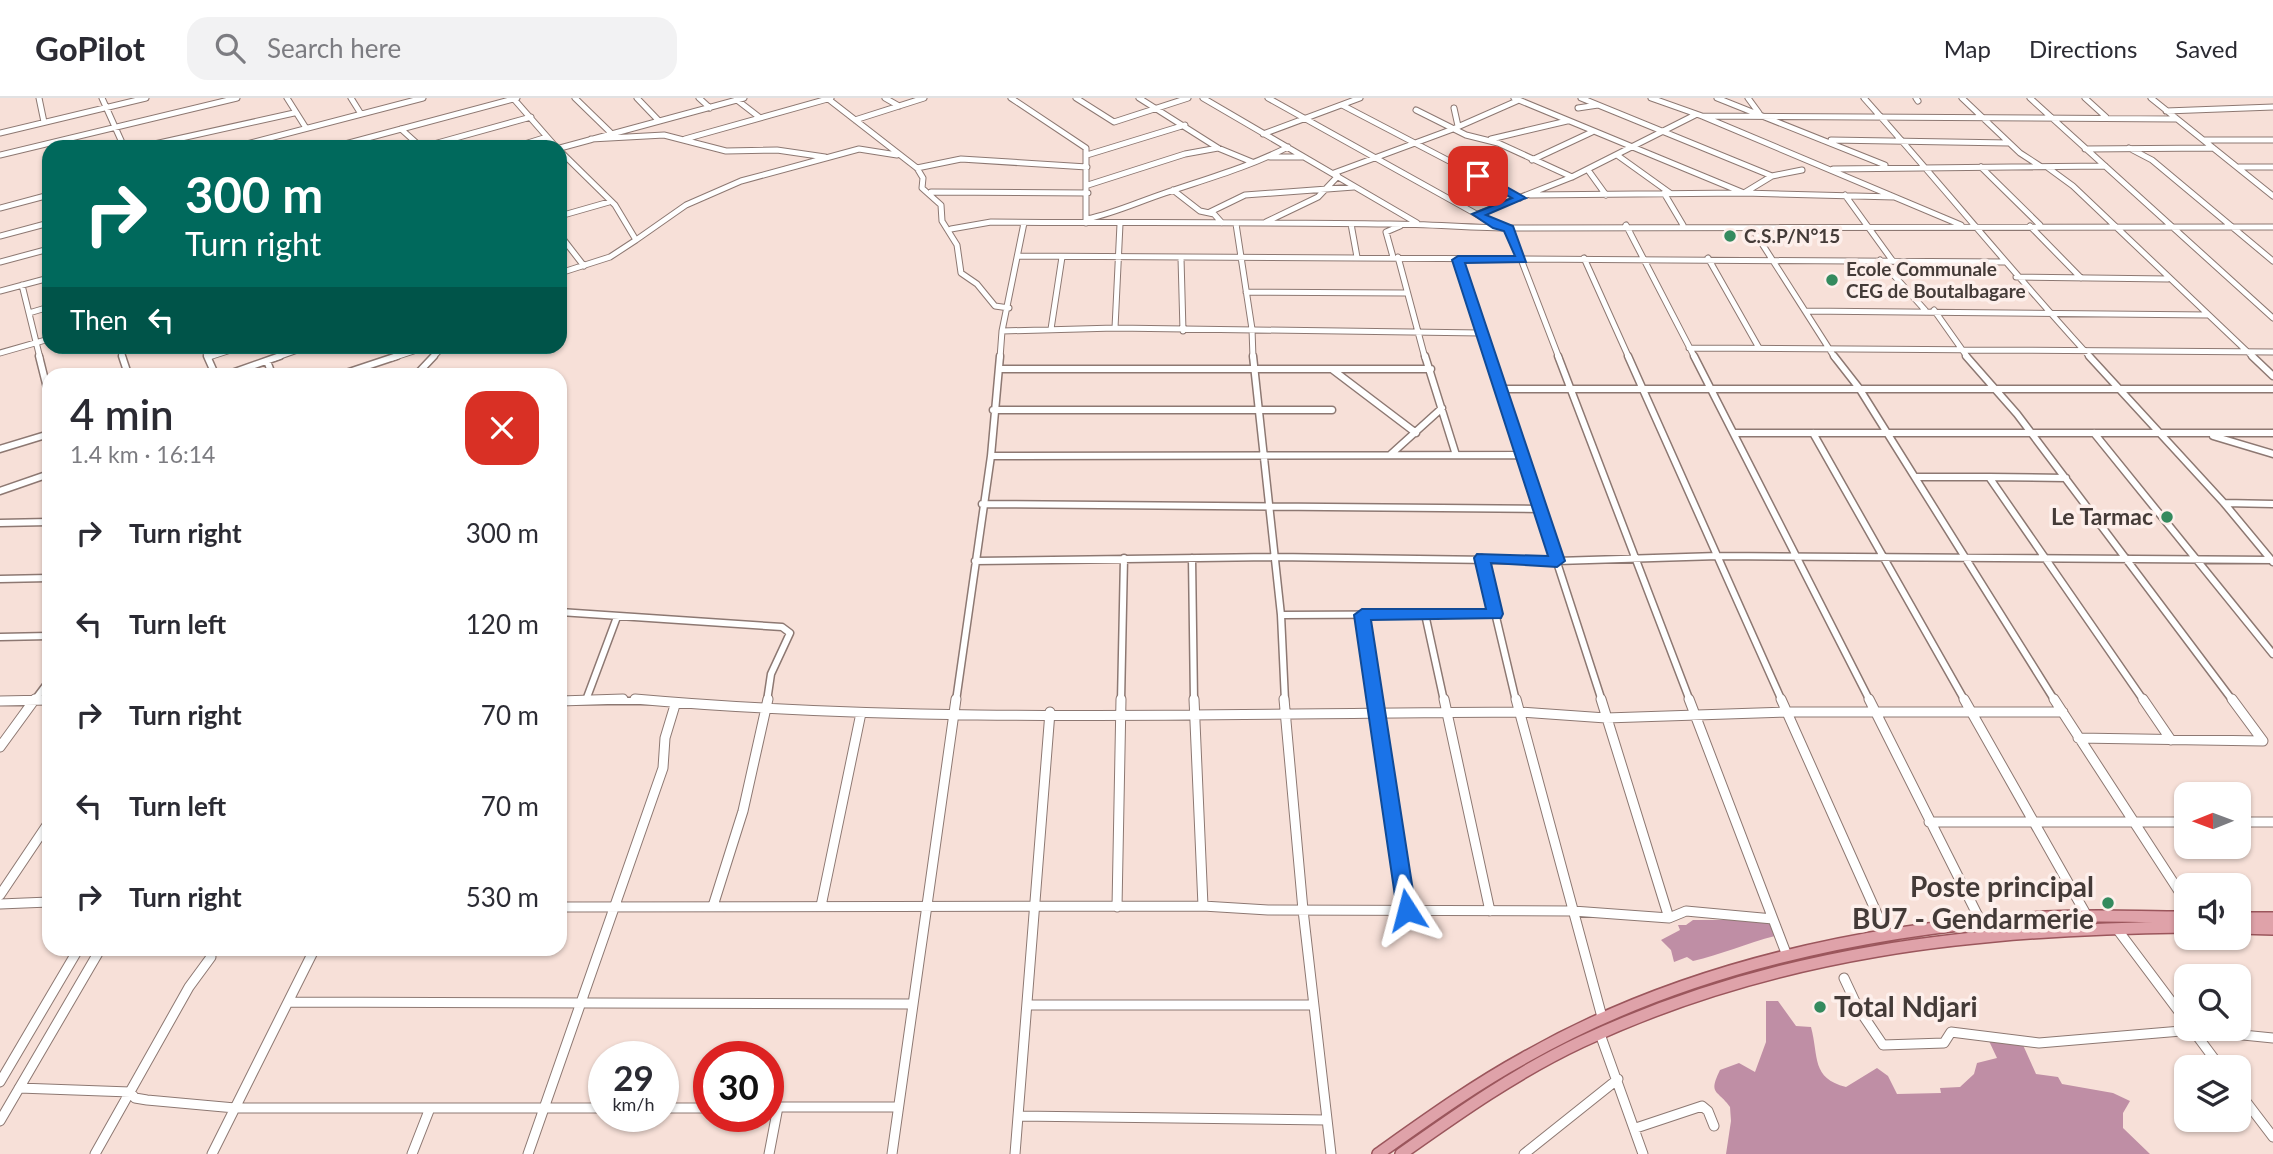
<!DOCTYPE html>
<html lang="en">
<head>
<meta charset="utf-8">
<style>
  :root { --surface:#fff; --page:#f2f2f3; --text:#2b2b33; --muted:#7c7c81; --line:#e1e1e2 }
  body { margin:0; font-family:Lato,sans-serif; background:var(--page); color:var(--text); height:100vh; display:flex; flex-direction:column; font-size:26px; white-space:nowrap }
  * { box-sizing:border-box; margin:0 }
  p { font-size:23px; color:var(--muted) }
  .icon { flex:none; width:38px; height:38px; fill:none; stroke:currentColor; stroke-width:2; stroke-linecap:round; stroke-linejoin:round }
  .map { position:relative; flex:1; overflow:hidden }
  .side { position:absolute; left:42px; top:270px; width:525px; height:588px; display:flex; flex-direction:column; background:var(--surface); border-radius:21px; box-shadow:0 2px 5px #0004 }
  .side>* { flex:none }
  .guide { position:absolute; left:42px; top:42px; width:525px; height:214px; border-radius:21px; box-shadow:0 2px 5px #0004; background:#00695c; color:#fff; overflow:hidden }
  .needle { width:46px; rotate:269deg }
  .buttons { position:absolute; left:2174px; top:684px; display:grid; gap:14px }
  .buttons a { display:grid; place-items:center; width:77px; height:77px; border-radius:14px; background:var(--surface); box-shadow:0 2px 5px #0004; font-size:35px }
  .speed { position:absolute; left:588px; top:943px; display:flex; gap:14px; font-size:35px; font-weight:700; text-align:center }
  .speed>* { display:grid; place-content:center; width:91px; height:91px; border-radius:50%; background:var(--surface); box-shadow:0 2px 5px #0004; line-height:1 }
  .speed small { font-size:18px; font-weight:400 }
  .speed .limit { border:10px solid #d22; background:#fff; color:#111 }
  .pin { position:absolute; display:grid; place-items:center; width:60px; height:60px; color:#fff; margin:-30px; border-radius:14px; box-shadow:0 4px 10px #0006 }
  .me { position:absolute; width:77px; margin:-38px; rotate:351deg; stroke-linejoin:round; filter:drop-shadow(0 0 5px #0008) }
  .turn { display:flex; align-items:center; gap:24px; height:147px; padding:0 28px; font-size:32px }
  .turn .icon { width:91px; height:91px; stroke-width:2.5 }
  .turn b { display:block; font-size:49px; line-height:60px }
  .then { display:flex; align-items:center; height:66px; padding:0 28px; background:#0003; gap:14px; font-size:26px }
  .round { display:grid; place-items:center; flex:none; width:74px; height:74px; border-radius:21px; background:var(--page) }
  .headline { display:flex; align-items:center; justify-content:space-between; height:119px; padding:0 28px }
  h1 { font-size:42px; font-weight:600; line-height:52px }
  ul { padding:0; list-style:none }
  li { display:flex; align-items:center; gap:21px; height:91px; padding:0 28px }
  li div { flex:1 }
  li b { display:block; font-size:26px }
  li em { font-style:normal }
  header { display:flex; align-items:center; gap:42px; box-sizing:border-box; height:98px; padding:0 35px; background:var(--surface); border-bottom:2px solid var(--line) }
  header strong { font-size:33px }
  nav { display:flex; gap:38px; margin-inline-start:auto; font-size:24px }
  .search { width:490px; height:63px; background:var(--page); display:flex; align-items:center; gap:18px; box-sizing:border-box; padding:0 24px; border-radius:21px; color:var(--muted); font-size:26px }
  .map>svg:first-child { display:block }
</style>
</head>
<body>
<header>
<strong>GoPilot</strong>
<div class="search"><svg class="icon" aria-label="search" viewBox="0 0 24 24"><circle cx="10" cy="10" r="6"/><path d="M15 15l6 6"/></svg>Search here</div>
<nav><a>Map</a><a>Directions</a><a>Saved</a></nav>
</header>
<div class="map">
<svg width="2273" height="1056" viewBox="0 0 2273 1056">
  <rect width="100%" height="100%" fill="#f7e0d8"/>
  <path fill="#bf8ea5" d="M1693,822H1769L1775,838C1747,845 1720,857 1693,863L1687,859L1674,864L1671,852L1661,842L1680,832L1678,827H1686Z
    M1766,903H1778L1796,928L1811,929C1819,959 1811,980 1846,989L1877,970L1888,978L1897,996L1941,995L1940,990L1960,989L1974,976L1977,965L1997,960L1989,943L2023,947L2036,976L2058,979L2062,986L2113,995L2130,1003L2123,1015V1030L2150,1056H1726L1731,1023L1730,1009C1717,991 1708,997 1720,972L1739,965L1755,974L1766,944Z"/>
  <g fill="none" stroke-linecap="round" stroke-linejoin="round">
    <defs>
      <path id="minor-far2" d="M39,0L44,24
        M102,0L124,49
        M287,0L306,30
        M351,0L361,16
        M513,0L556,49
        M575,0L610,34
        M637,0L659,23
        M699,0L710,10
        M827,0L917,70L923,80L922,90L941,107L942,123L957,147L961,175L977,186L995,208L1009,210
        M885,0L899,8
        M1011,0L1086,50V125
        M1076,0L1114,24L1188,0
        M1139,0L1218,50L1252,64
        M1203,0L1417,125
        M1268,0L1496,127
        M1514,0L1744,95L1772,78L1802,72
        M1581,0L1772,78
        M1651,0L1702,18L1961,127
        M1717,0L1885,67
        M1748,0L1759,15
        M1864,0C1941,86 2013,175 2091,260
        M1916,0L1918,3
        M1962,0L2020,55L2040,68
        M2030,0L2273,220
        M2085,0L2106,19
        M2151,0L2273,98
        M737,2L759,19
        M1342,7L1520,100
        M1454,10L1458,28
        M1578,10L1598,7
        M1416,12L1466,37L1498,45L1572,79
        M2166,13L2273,9
        M1702,18L2176,21
        M855,22L924,0
        M401,31L421,49
        M0,35L146,0
        M1263,36L1360,0
        M591,41L664,37L726,53L777,52L825,59
        M685,41L831,0
        M1491,41L1567,23
        M1831,42L2009,45
        M2204,42H2273
        M141,49L294,15
        M235,49L423,0
        M334,49L517,0
        M423,49L531,19
        M515,49L547,39
        M560,50L744,0
        M2129,50L2152,62L2273,163
        M2085,51L2213,50
        M560,53L615,107L636,142L610,159L560,175
        M0,57L237,0
        M1087,57L1185,27
        M1617,57L1670,95
        M1270,59H1303
        M1532,62L1592,34
        M1981,69L2040,127
        M2047,69L2073,88L2254,260
        M2239,69H2273
        M917,70L961,61L1087,69
        M1833,71L2105,68
        M1588,72L1606,97
        M1334,75L1453,31L1519,2
        M1088,87L1185,56L1218,50
        M1173,92L1200,113L1214,116L1222,125
        M931,94L1088,95
        M1664,95L1683,127
        M1530,97L1744,95L1894,99
        M1845,97L1892,162
        M0,110L49,97
        M1210,114L1245,97L1354,89
        M1478,116L1572,79L1695,17
        M560,118L609,104
        M1087,121C1115,115 1138,104 1165,95C1206,81 1249,69 1288,49
        M1266,124L1318,99L1338,78
        M1236,126L1252,231L1253,260
        M1351,126L1357,159
        M1626,127L1695,260
        M2030,128L2081,180
        M1509,130L1559,260
        M1752,130L1835,260
        M951,131L991,124C1124,125 1257,124 1390,126C1431,126 1472,130 1513,130C1766,128 2019,128 2273,129
        M560,137L584,168
        M0,138L49,125
        M636,142L686,107L741,83L859,51L897,57
        M1018,158L2004,164
        M1393,159L1386,134L1400,128
        M1398,159L1425,260
        M1181,160L1183,233
        M1584,160L1629,260
        M1708,160L1759,250
        M1458,162L1491,260
        M1880,162L1925,212
        M0,164L49,151
        M2016,179L2168,181
        M22,187L40,260
        M0,193L49,180
        M1246,194L1405,195
        M1934,212L1968,260
        M1805,213L2208,217
        M29,215L49,209
        M1115,230L1120,126
        M1051,231L1062,159
        M1002,233L1115,230L1481,235
        M119,248L123,260
        M203,248L208,260
        M1689,250L2273,254
        M0,255L49,241
        M209,259L243,248
        M275,260L309,248
        M392,260L429,248
        M432,260L444,248
        M1000,260L1002,233L1024,125"/>
      <path id="minor-far1" d="M39,258L49,298
        M122,258L128,276
        M207,258L215,276
        M1253,258L1281,517L1285,603
        M1425,258L1456,357
        M1490,258L1602,603
        M1558,258L1690,603
        M1628,258L1782,603
        M1694,258L1870,603
        M1834,258L1859,290L2055,603
        M1966,258L2017,316L2233,603
        M2089,258L2224,405L2273,464
        M2252,258L2273,278
        M267,263L272,276
        M999,271H1431
        M1333,272L1416,335
        M229,276L280,258
        M343,276L397,258
        M417,276L434,258
        M1503,291H2273
        M993,312H1332
        M1734,335H2273
        M1813,335L1965,603
        M2094,335L2273,556
        M2213,338L2273,356
        M0,351L49,336
        M1390,357L1442,310
        M991,358L1525,357
        M1916,379H1989L2144,603
        M1989,379L2066,380
        M0,393L49,376
        M2224,405L2273,406
        M982,406L1542,411
        M0,425L49,424
        M1192,460L1194,603
        M1482,460L1516,603
        M975,463L1275,459L1557,463L1718,458L2273,462
        M0,481L49,480
        M560,514L782,529L790,535L771,576L767,603
        M1425,516L1444,603
        M1281,517L1495,516
        M1362,517L1375,603
        M0,539L49,538
        M586,602L617,519
        M0,603L49,602
        M34,603L49,583
        M560,603H655
        M956,603L991,358L1000,258
        M1121,603L1124,460"/>
      <path id="minor" d="M635,601C928,627 1225,615 1519,614L1606,620L1787,614H2063
        M1194,601L1203,808
        M1284,601L1303,812L1331,1056
        M1375,601L1407,812
        M1444,601L1490,813
        M1516,601L1602,919
        M1601,601L1669,820
        M1689,601L1773,821
        M1781,601L1886,836
        M1869,601L1981,824
        M1964,601L2087,818
        M2054,601L2186,804
        M2143,601L2171,642
        M0,603L49,602
        M560,603L623,601
        M2078,640L2263,643L2232,601
        M0,649L35,601
        M1929,724H2186
        M2238,724H2273
        M0,797L49,724
        M0,806L49,804
        M713,808L743,713L768,601
        M821,808L861,615
        M560,809L1203,808L1268,812L1573,813L1669,820L1686,813L1773,821L1786,855
        M1117,809L1121,601
        M2117,831L2186,923
        M1844,880L1858,910L1883,947L1944,945L1951,934L2039,945L2193,932L2273,940
        M288,904L912,906
        M1027,907H1313
        M2192,931L2221,970
        M1600,936L1643,1056
        M0,984L79,850
        M19,990L130,994L135,1000L147,1002L235,1010H604
        M2238,993L2273,1039
        M768,1009H898
        M663,1010H709
        M1018,1018L1326,1022
        M0,1023L101,850
        M1636,1030L1702,1008L1708,1013L1714,1028
        M95,1056L189,889L211,859
        M212,1056L315,850
        M412,1056L430,1010
        M528,1056L663,670L665,640L675,607
        M769,1056L778,1009
        M892,1056L956,601
        M1015,1056L1050,614
        M1524,1056L1618,981"/>
      <path id="major" d="M2238,820H2273
        M2238,830L2273,831
        M1378,1056C1426,1022 1473,988 1524,960C1678,872 1857,833 2032,820C2083,816 2135,819 2186,819
        M1401,1056C1459,1015 1517,974 1581,944C1775,853 1975,831 2186,829"/>
    </defs>
    <use href="#minor-far2" stroke="#8d7872" stroke-width="7"/>
    <use href="#minor-far1" stroke="#8d7872" stroke-width="9"/>
    <use href="#minor" stroke="#8d7872" stroke-width="11"/>
    <use href="#major" stroke="#9b565c" stroke-width="14"/>
    <use href="#minor-far2" stroke="#fff" stroke-width="5"/>
    <use href="#minor-far1" stroke="#fff" stroke-width="6"/>
    <use href="#minor" stroke="#fff" stroke-width="9"/>
    <use href="#major" stroke="#dfa2a9" stroke-width="11"/>
  </g>
  <path fill="#1a73e8" stroke="#114b97" stroke-width="2" d="M1475,75H1482L1526,100L1486,117L1513,128L1526,164L1465,165L1565,463L1557,469L1491,465L1503,516L1501,520L1371,522L1416,812L1414,818L1407,821L1400,818L1397,812L1354,517L1362,511H1486L1474,460L1477,456L1548,458L1452,162L1458,158H1515L1504,133L1493,130L1472,116L1512,100L1475,80Z"/>
  <g fill="#348a5e" stroke="#fdefeb" stroke-width="2.5">
    <circle cx="1730" cy="138" r="7"/>
    <circle cx="1832" cy="182" r="7"/>
    <circle cx="2167" cy="419" r="7"/>
    <circle cx="2108" cy="805" r="7"/>
    <circle cx="1820" cy="909" r="7"/>
  </g>
  <g text-anchor="middle" stroke-width="7" stroke-linejoin="round" paint-order="stroke">
    <g font-size="19" font-weight="bold" fill="#443b38" stroke="#fdefeb" text-anchor="start">
      <text x="1744" y="145">C.S.P/N°15</text>
      <text x="1846" y="178">Ecole Communale<tspan x="1846" dy="22">CEG de Boutalbagare</tspan></text>
    </g>
    <g font-size="23" font-weight="bold" fill="#443b38" stroke="#fdefeb" text-anchor="end">
      <text x="2153" y="427">Le Tarmac</text>
    </g>
    <g font-size="28" font-weight="bold" fill="#443b38" stroke="#fdefeb" text-anchor="end">
      <text x="2094" y="799">Poste principal<tspan x="2094" dy="32">BU7 - Gendarmerie</tspan></text>
      <text x="1834" y="919" text-anchor="start">Total Ndjari</text>
    </g>
  </g>
</svg>
<div class="buttons">
<a><svg class="needle" viewBox="-14 -14 28 28"><path d="M0-13l5 13h-10z" fill="#e53935"/><path d="M0 13l5-13h-10z" fill="#7c7c81"/></svg></a>
<a><svg class="icon" aria-label="sound" viewBox="0 0 24 24"><path d="M4 9h4l5-4v14l-5-4H4zM17 9q2 3 0 6"/></svg></a>
<a><svg class="icon" aria-label="search" viewBox="0 0 24 24"><circle cx="10" cy="10" r="6"/><path d="M15 15l6 6"/></svg></a>
<a><svg class="icon" aria-label="layers" viewBox="0 0 24 24"><path d="M12 4l9 5-9 5-9-5zM3 14l9 5 9-5"/></svg></a>
</div>
<div class="speed"><div>29<small>km/h</small></div><div class="limit">30</div></div>
<div class="pin" style="left:1478px;top:78px;background:#d93025"><svg class="icon" aria-label="arrive" viewBox="0 0 24 24"><path d="M6 21V4h12l-3 4 3 4H6"/></svg></div>
<svg class="me" style="left:1407px;top:812px" viewBox="-20 -20 40 40"><path d="M0-17L14 15 0 8-14 15z" fill="#1a73e8" stroke="#fff" stroke-width="4"/></svg>
<div class="guide">
<div class="turn"><svg class="icon" aria-label="right" viewBox="0 0 24 24"><path d="M7 20v-9h11M14 6l5 5-5 5"/></svg><div><b>300 m</b>Turn right</div></div>
<div class="then">Then<svg class="icon" aria-label="left" viewBox="0 0 24 24"><path d="M17 20v-9H6M10 6l-5 5 5 5"/></svg></div>
</div>
<section class="side">
<div class="headline"><div><h1>4 min</h1><p>1.4 km · 16:14</p></div><a class="round" style="background:#d93025;color:#fff"><svg class="icon" aria-label="close" viewBox="0 0 24 24"><path d="M6 6l12 12M18 6L6 18"/></svg></a></div>
<ul>
<li><svg class="icon" aria-label="right" viewBox="0 0 24 24"><path d="M7 20v-9h11M14 6l5 5-5 5"/></svg><div><b>Turn right</b></div><em>300 m</em></li>
<li><svg class="icon" aria-label="left" viewBox="0 0 24 24"><path d="M17 20v-9H6M10 6l-5 5 5 5"/></svg><div><b>Turn left</b></div><em>120 m</em></li>
<li><svg class="icon" aria-label="right" viewBox="0 0 24 24"><path d="M7 20v-9h11M14 6l5 5-5 5"/></svg><div><b>Turn right</b></div><em>70 m</em></li>
<li><svg class="icon" aria-label="left" viewBox="0 0 24 24"><path d="M17 20v-9H6M10 6l-5 5 5 5"/></svg><div><b>Turn left</b></div><em>70 m</em></li>
<li><svg class="icon" aria-label="right" viewBox="0 0 24 24"><path d="M7 20v-9h11M14 6l5 5-5 5"/></svg><div><b>Turn right</b></div><em>530 m</em></li>
</ul>
</section>
</div>
</body>
</html>
